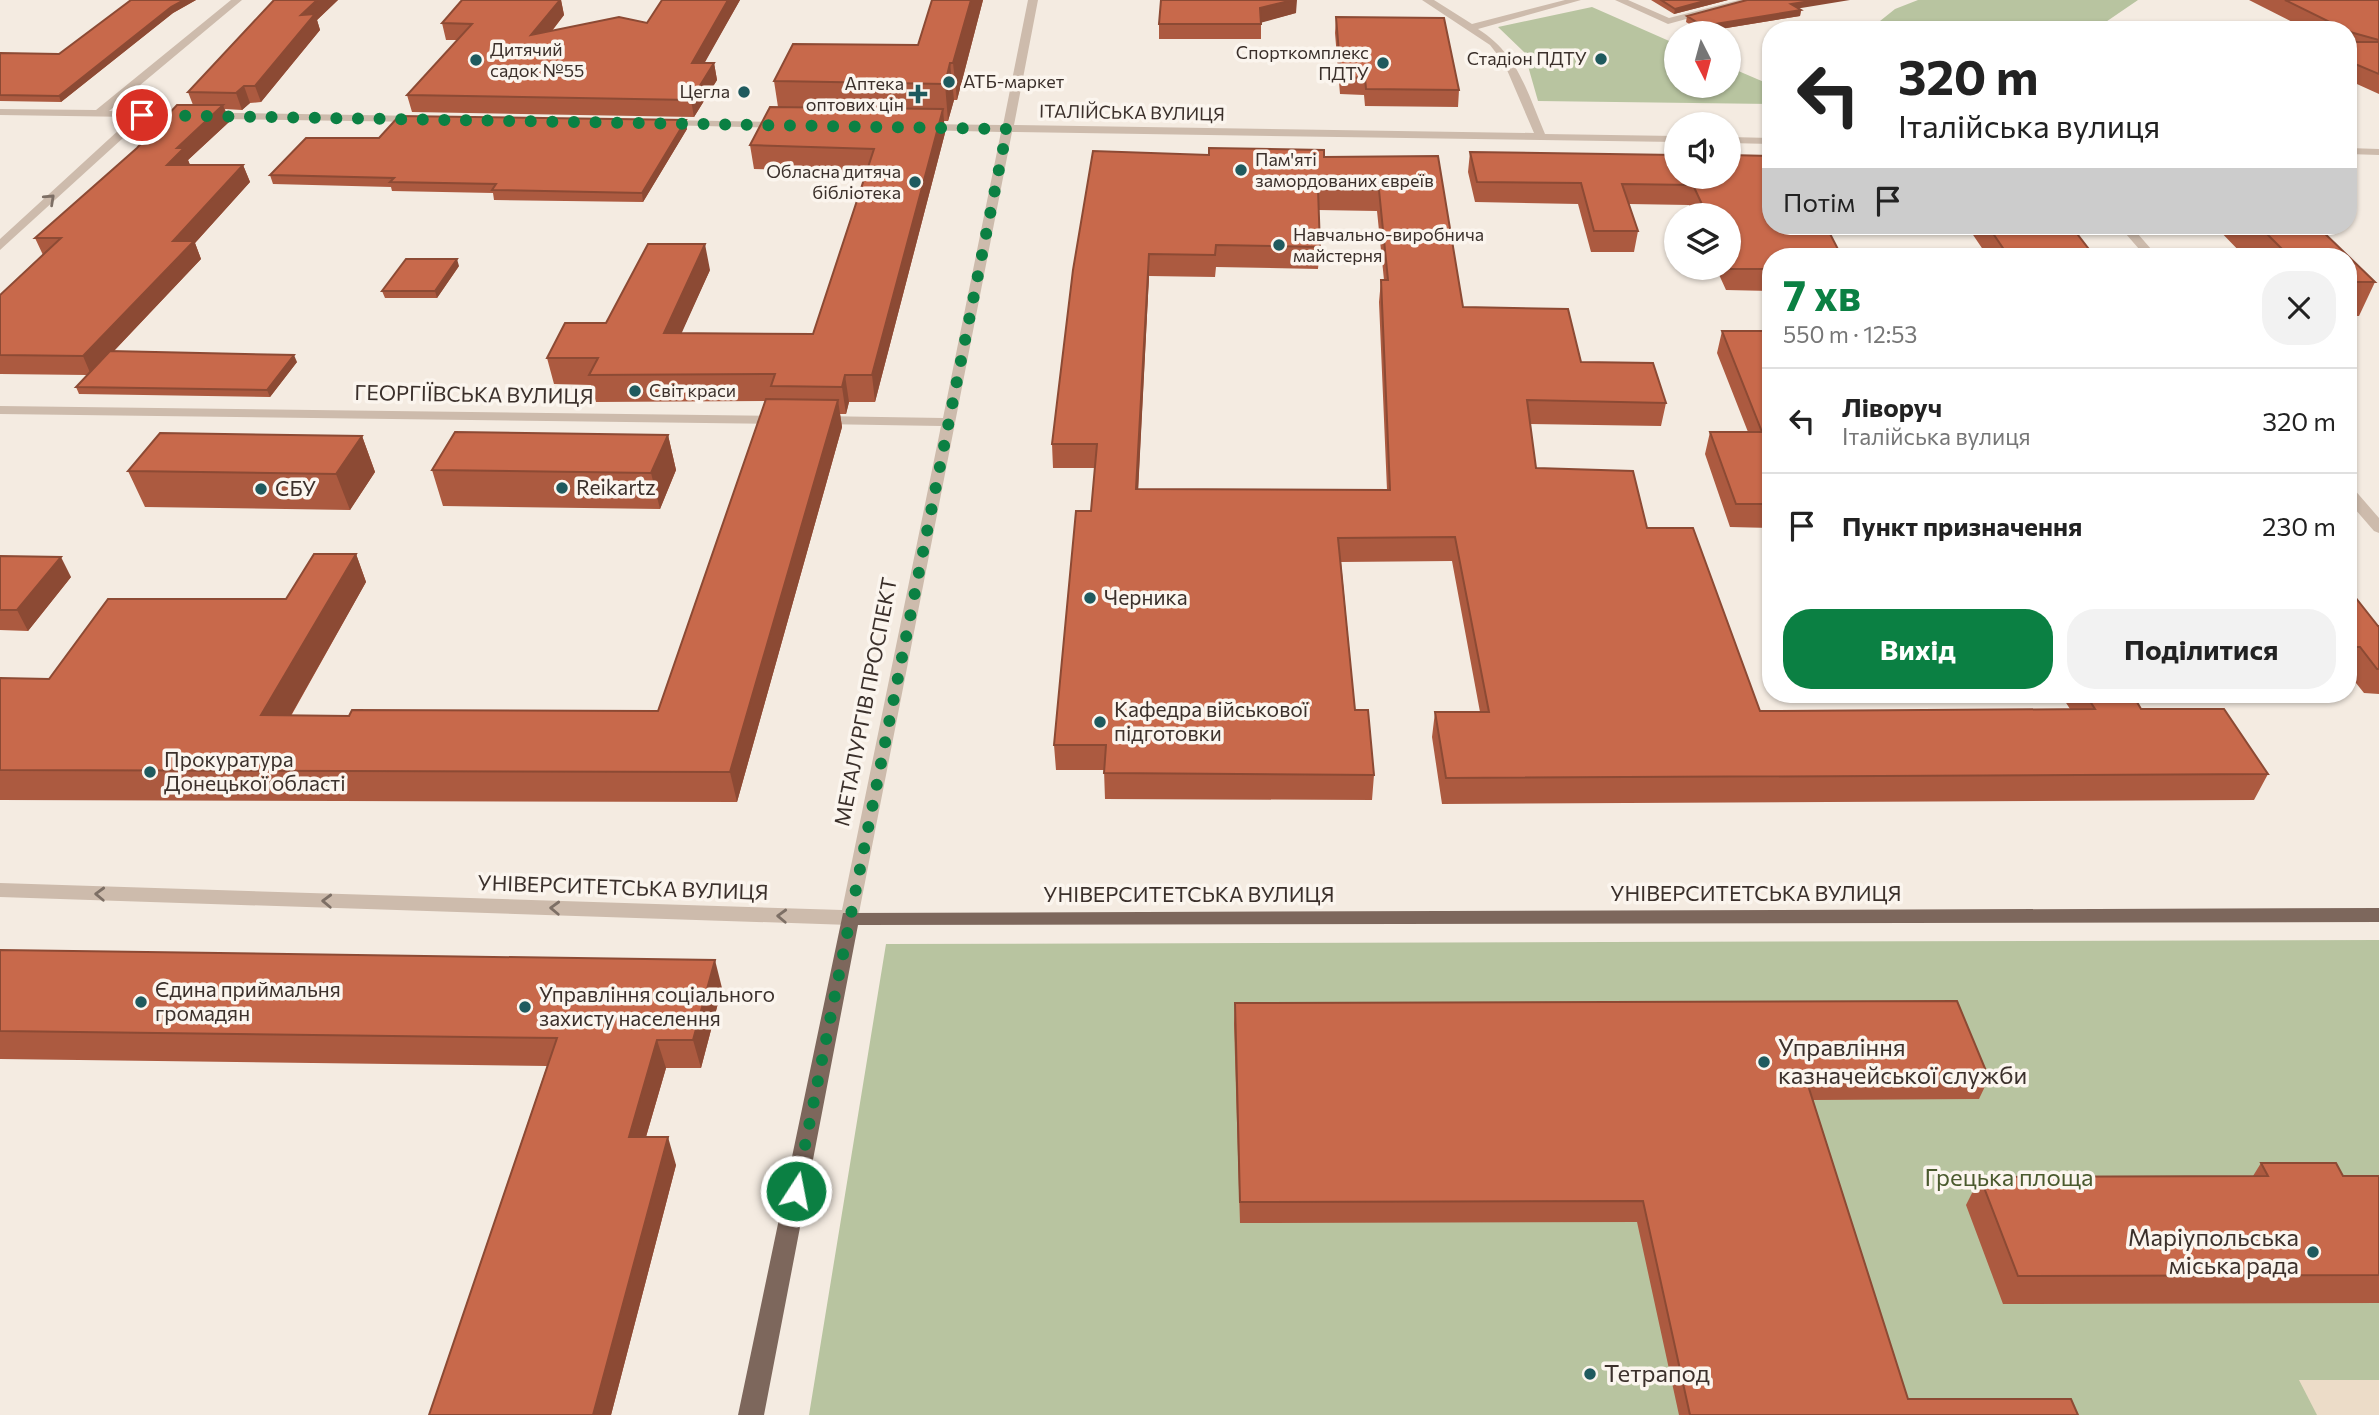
<!DOCTYPE html>
<html lang="uk">
<head>
<meta charset="utf-8">
<style>
  :root { --surface:#fff; --page:#f2f2f2; --text:#222; --muted:#767676; --line:#e0e0e0; --accent:#0b8043 }
  body { margin:0; font-family:Commissioner,sans-serif; background:var(--page); color:var(--text); height:100vh; display:flex; flex-direction:column; font-size:26px; white-space:nowrap }
  * { box-sizing:border-box; margin:0 }
  p { font-size:23px; color:var(--muted) }
  .icon { flex:none; width:38px; height:38px; fill:none; stroke:currentColor; stroke-width:2; stroke-linecap:round; stroke-linejoin:round }
  .map { position:relative; flex:1; overflow:hidden }
  .drawer { position:absolute; left:1762px; top:248px; width:595px; height:455px; display:flex; flex-direction:column; background:var(--surface); border-radius:28px; box-shadow:0 2px 5px #0004 }
  .drawer>* { flex:none }
  .hud { position:absolute; left:1762px; top:21px; width:595px; height:214px; border-radius:28px; box-shadow:0 2px 5px #0004; background:#fff; color:var(--text); overflow:hidden }
  .needle { width:46px; rotate:174deg }
  .tools { position:absolute; left:1664px; top:21px; display:grid; gap:14px }
  .tools a { display:grid; place-items:center; width:77px; height:77px; border-radius:50%; background:var(--surface); box-shadow:0 2px 5px #0004; font-size:35px }
  .pin { position:absolute; display:grid; place-items:center; width:60px; height:60px; color:#fff; margin:-30px; border:4px solid #fff; border-radius:50%; box-shadow:0 2px 7px #0007 }
  .me { position:absolute; width:77px; margin:-38px; rotate:11deg; stroke-linejoin:round; filter:drop-shadow(0 0 5px #0008) }
  .turn { display:flex; align-items:center; gap:24px; height:147px; padding:0 21px; font-size:32px }
  .turn .icon { width:91px; height:91px; stroke-width:2.5 }
  .turn b { display:block; font-size:49px; line-height:60px }
  .then { display:flex; align-items:center; height:66px; padding:0 21px; background:#0003; gap:14px; font-size:26px }
  .round { display:grid; place-items:center; flex:none; width:74px; height:74px; border-radius:28px; background:var(--page) }
  .summary { display:flex; align-items:center; justify-content:space-between; height:119px; padding:0 21px }
  h1 { font-size:42px; font-weight:700; line-height:52px; color:var(--accent) }
  .primary-button { display:flex; gap:14px; margin-top:auto; padding:14px 21px }
  .primary-button a { flex:1; height:80px; border-radius:28px; background:var(--accent); color:#fff; font-size:28px; font-weight:700; line-height:80px; text-align:center }
  .primary-button a+a { background:var(--page); color:var(--text) }
  ul { padding:0; list-style:none }
  li { display:flex; align-items:center; gap:21px; height:105px; padding:0 21px; border-top:2px solid var(--line) }
  li div { flex:1 }
  li b { display:block; font-size:26px }
  li em { font-style:normal }
  .map>svg:first-child { display:block }
</style>
</head>
<body>
<div class="map">
<svg width="2379" height="1415" viewBox="0 0 2379 1415">
  <rect width="100%" height="100%" fill="#f4ebe1"/>
  <path fill="#b8c4a0" d="M1918,0H2138L2094,30H1881L1880,21L1895,9Z
    M1592,7L1676,44V86H1729V67L1771,85V104L1538,101L1524,52L1498,27Z
    M2379,940V1415H809L886,944Z"/>
  <path fill="#ecdcc8" d="M2299,1380H2379V1415H2317Z"/>
  <g fill="none" stroke-linecap="round" stroke-linejoin="round">
    <path fill="#cdbbac" fill-rule="evenodd" d="M231,0H242L109,111L420,116L425,119L420,122L145,118L0,250V239L133,117L0,115V109L96,110Z
      M1028,0H1038L1014,125L1534,133L1504,63L1490,45L1422,0H1434L1472,24L1565,0H1581L1478,29C1518,54 1527,92 1545,134L1676,136V142L1012,132L857,923L850,925L0,897V883L842,910L941,426L819,424L812,420L819,416L943,418L1001,132L920,130L914,127L920,124L1003,125Z
      M1615,0H1628L1669,18L1739,0H1756L1668,24Z
      M665,120L784,122L790,125L784,128L661,125V121Z
      M1729,137L1771,138V144L1729,143Z
      M2348,148L2379,149V155L2348,154Z
      M2119,226H2131L2158,257H2146Z
      M0,406L780,416L787,420L780,424L0,414Z
      M2348,487L2353,488L2379,518V533L2374,531L2348,501Z"/>
    <path fill="#7d675c" fill-rule="evenodd" d="M2379,908V922L858,925L764,1415H738L843,913Z"/>
  </g>
  <path fill="#ac5a40" fill-rule="evenodd" d="M131,0H196L173,13L61,102L0,101V53L59,54Z
    M274,0H338L317,20L320,30L261,102L250,103L242,110L225,109L229,122L188,160L190,165H243L250,182L195,243L201,259L114,351L297,362L270,397L79,394L76,387L87,375L0,374V295L43,255L35,238L193,105L188,92Z
    M462,0H561L564,15L552,31L647,23L662,0H740L704,63H714L717,80L694,117L412,112L407,95L457,40H446L442,23Z
    M932,0H983L957,100H954L948,121H944L945,133L875,402H849L846,414H840L842,427L737,802L0,800V678L49,679L286,599L356,554L366,582L291,716H349L658,711L765,401L596,402L591,385L554,384L547,358L606,323L710,270L681,333L813,334L866,173L754,169L750,145L778,107L774,81L918,45Z
    M1651,0H1728L1674,14Z
    M2249,0H2379V94L2348,80V30H2308Z
    M1798,8L1801,10L1800,16L1702,32L1686,22L1687,16Z
    M1296,13L1261,22V39H1159V24Z
    M1336,17L1459,90L1458,107L1365,106L1364,95L1340,94L1335,33Z
    M687,129L643,202L494,200L493,193L392,191L391,187L273,184L270,175L379,138Z
    M1470,152L1729,177L1771,257V291L1726,290L1716,268H1729V215H1694L1689,205L1629,204L1638,231L1634,252H1591L1578,204L1475,202L1468,172Z
    M1209,155L1324,157L1438,156L1463,307L1581,362L1666,403L1661,426L1530,424L1536,468L1647,528L1760,711L2070,709L2061,695H2133L2141,709L2268,774L2254,800L1442,804L1432,737L1435,712H1480L1452,561L1341,562L1355,710L1374,775L1372,800L1105,799L1104,770H1056L1054,745L1091,511L1095,468H1053L1052,444L1073,270ZM1318,210L1377,211L1384,280H1381L1379,302L1387,490L1138,489L1149,276L1215,277L1216,267L1318,269L1320,247Z
    M1967,226H2071L2095,257H1988Z
    M2215,226H2317L2375,282L2359,316H2348V257H2245Z
    M459,266L437,298H385L382,291Z
    M1722,331H1771V528L1730,527L1705,454L1710,432H1748L1717,353Z
    M668,435L676,470L660,509L443,506L432,470Z
    M362,436L375,472L350,510L145,507L128,471Z
    M0,556L71,577L28,631L0,630Z
    M2348,588L2378,626H2379V694L2364,693L2348,673Z
    M0,950L722,988L701,1068H666L646,1137L676,1165L611,1415H429L547,1066L0,1059Z
    M1235,1003L1989,1078L1979,1099L1813,1100L1908,1399L2078,1415H1679L1637,1222L1240,1223L1234,1024Z
    M2261,1163L2343,1176H2379V1303L2003,1304L1966,1205L1980,1177L2253,1176Z"/>
  <path fill="#8c4a34" d="M184,0H196L173,13L61,102L59,96L171,7Z
    M317,0H338L317,20L320,30L261,102L255,86L301,15Z
    M560,0H561L564,15L535,52L531,35Z
    M728,0H740L695,80L692,63Z
    M971,0H983L957,100L953,63Z
    M1293,0H1297L1296,13L1260,23V8Z
    M1708,0H1728L1674,14L1675,9Z
    M1817,0H1850L1789,10L1791,4Z
    M1801,10L1800,16L1702,32L1703,26Z
    M714,63L717,80L694,117L691,100Z
    M950,63L954,100L948,121L945,84Z
    M244,86L250,103L242,110L236,93Z
    M223,105L229,122L188,160L190,165H167L177,148Z
    M943,109L945,133L875,402L872,375Z
    M686,120L687,129L643,202L642,193Z
    M243,165L250,182L195,243L201,259L91,375L83,356L173,241Z
    M705,244L710,270L670,359L664,333Z
    M1149,254V276L1137,513L1136,489Z
    M457,259L459,266L437,298L435,291Z
    M294,355L297,362L270,397L267,390Z
    M845,375L849,402L846,414L842,387Z
    M838,400L842,427L737,802L730,772Z
    M668,435L676,470L660,509L651,473Z
    M362,436L375,472L350,510L336,474Z
    M356,554L366,582L274,745L261,715Z
    M61,557L71,577L28,631L17,610Z
    M715,960L722,988L701,1068L693,1040Z
    M657,1040L666,1068L638,1164L629,1137Z
    M668,1137L676,1165L611,1415H593Z"/>
  <path fill="#c8694b" stroke="#8c4a34" stroke-width="2" fill-rule="evenodd" d="M131,0H184L171,7L59,96L0,95V53L59,54Z
    M274,0H317L301,15L315,14L255,86H244L236,93L188,92Z
    M462,0H560L531,35L619,17L647,23L662,0H728L692,63H714L691,100L407,95L472,24L442,23Z
    M932,0H971L953,63H950L945,84L774,81L793,44L918,45Z
    M1161,0H1293L1260,8L1261,24H1159Z
    M1661,0H1708L1675,9Z
    M1747,0H1817L1791,4L1801,10L1703,26L1687,16Z
    M2285,0H2379V40L2350,32Z
    M1336,17L1444,18L1459,90L1366,89L1365,78L1341,77Z
    M2348,42H2379V74L2348,61Z
    M177,105H223L177,148H184L167,165H243L173,241H194L83,356L0,355V295L61,238H35L137,148Z
    M770,107L943,109L872,375H845L842,387L771,386L775,374L589,375L598,358H547L565,323H606L648,244H705L664,333L813,334L874,149L750,145Z
    M399,116L686,120L642,193L492,190L496,184L390,182L394,178L270,175L306,138H379Z
    M1209,148L1324,150V157L1438,156L1463,307L1568,309L1581,362L1653,363L1666,403L1527,400L1536,468L1633,471L1647,528H1693L1760,711L2095,709L2086,695H2133L2141,709H2224L2268,774L1446,778L1435,712H1489L1455,537L1338,538L1355,710H1368L1374,775L1104,773L1106,745H1054L1076,511H1091L1097,444H1052L1073,270L1093,151L1209,155ZM1318,189L1379,190L1388,280H1381L1390,490L1136,489L1149,254L1215,255L1216,245L1320,247Z
    M1470,152L1676,155V177H1729V155L1771,156V226H1826L1842,257H1771V269H1730L1729,266V215H1707L1693,185L1622,184L1638,231H1594L1581,183L1477,182Z
    M1988,226H2071L2095,257H2009Z
    M2259,226H2317L2375,282H2348V257H2290Z
    M406,259H457L435,291H382Z
    M1722,331H1771V504H1736L1710,432H1762Z
    M110,351L294,355L267,390L76,387Z
    M766,399L838,400L730,772L0,770V678L49,679L108,599H286L314,554H356L261,715L349,716L352,710L658,711Z
    M455,432L668,435L651,473L432,470Z
    M160,433L362,436L336,474L128,471Z
    M0,556L61,557L17,610H0Z
    M2348,588L2378,626H2379V669H2377L2360,647H2348Z
    M0,950L715,960L693,1040H657L629,1137H668L593,1415H429L557,1038L0,1031Z
    M1957,1001L1989,1078L1806,1079L1908,1399H2071L2078,1415H1690L1643,1201L1240,1202L1235,1003Z
    M2261,1163H2336L2343,1176H2379V1275L2018,1276L1980,1177L2268,1176Z"/>
  <defs><path id="oneway-chevron" d="M-2-3.5L2.5 0L-2 3.5" fill="none" stroke-width="1.6" stroke-linecap="round" stroke-linejoin="round" transform="scale(1.75)"/></defs>
  <g stroke="#7d6f65">
    <use href="#oneway-chevron" transform="translate(50 199) rotate(-43)"/>
    <use href="#oneway-chevron" transform="translate(100 894) rotate(-178)"/>
    <use href="#oneway-chevron" transform="translate(327 901) rotate(-178)"/>
    <use href="#oneway-chevron" transform="translate(555 908) rotate(-178)"/>
    <use href="#oneway-chevron" transform="translate(782 916) rotate(-178)"/>
  </g>
  <g fill="none" stroke-linecap="round" stroke-linejoin="round">
    <path stroke="#0b8043" stroke-width="12" stroke-dasharray="0 21.6" d="M142,115L1007,129L796,1191"/>
  </g>
  <g fill="#1f5a5e" stroke="#fbf5ee" stroke-width="2.5">
    <circle cx="1601" cy="59" r="7"/>
    <circle cx="476" cy="60" r="7"/>
    <circle cx="1383" cy="63" r="7"/>
    <circle cx="949" cy="82" r="7"/>
    <circle cx="744" cy="92" r="7"/>
    <path d="M914.5 83.5h7v7h7v7h-7v7h-7v-7h-7v-7h7z"/>
    <circle cx="1241" cy="170" r="7"/>
    <circle cx="915" cy="182" r="7"/>
    <circle cx="1279" cy="245" r="7"/>
    <circle cx="635" cy="391" r="7"/>
    <circle cx="562" cy="488" r="7"/>
    <circle cx="261" cy="489" r="7"/>
    <circle cx="1090" cy="598" r="7"/>
    <circle cx="1100" cy="722" r="7"/>
    <circle cx="150" cy="772" r="7"/>
    <circle cx="141" cy="1002" r="7"/>
    <circle cx="525" cy="1007" r="7"/>
    <circle cx="1764" cy="1062" r="7"/>
    <circle cx="2313" cy="1252" r="7"/>
    <circle cx="1590" cy="1374" r="7"/>
  </g>
  <g text-anchor="middle" stroke-width="7" stroke-linejoin="round" paint-order="stroke">
    <g font-size="18" fill="#3b302b" stroke="#fbf5ee" text-anchor="start">
      <text x="490" y="56">Дитячий<tspan x="490" dy="21">садок №55</tspan></text>
      <text x="1369" y="59" text-anchor="end">Спорткомплекс<tspan x="1369" dy="21">ПДТУ</tspan></text>
      <text x="1587" y="65" text-anchor="end">Стадіон ПДТУ</text>
      <text x="963" y="88">АТБ-маркет</text>
      <text x="904" y="90" text-anchor="end">Аптека<tspan x="904" dy="21">оптових цін</tspan></text>
      <text x="730" y="98" text-anchor="end">Цегла</text>
      <text x="1255" y="166">Пам'яті<tspan x="1255" dy="21">замордованих євреїв</tspan></text>
      <text x="901" y="178" text-anchor="end">Обласна дитяча<tspan x="901" dy="21">бібліотека</tspan></text>
      <text x="1293" y="241">Навчально-виробнича<tspan x="1293" dy="21">майстерня</tspan></text>
      <text x="649" y="397">Свiт краси</text>
    </g>
    <g font-size="18" fill="#3b302b" stroke="#fbf5ee">
      <text transform="translate(1132 113) rotate(1)" y="6">ІТАЛІЙСЬКА ВУЛИЦЯ</text>
    </g>
    <g font-size="21" fill="#3b302b" stroke="#fbf5ee">
      <text transform="translate(474 395) rotate(1)" y="7">ГЕОРГІЇВСЬКА ВУЛИЦЯ</text>
      <text transform="translate(866 702) rotate(-79)" y="7">МЕТАЛУРГІВ ПРОСПЕКТ</text>
      <text transform="translate(623 888) rotate(2)" y="7">УНІВЕРСИТЕТСЬКА ВУЛИЦЯ</text>
      <text x="1756" y="901">УНІВЕРСИТЕТСЬКА ВУЛИЦЯ</text>
      <text x="1189" y="902">УНІВЕРСИТЕТСЬКА ВУЛИЦЯ</text>
    </g>
    <g font-size="21" fill="#3b302b" stroke="#fbf5ee" text-anchor="start">
      <text x="576" y="495">Reikartz</text>
      <text x="275" y="496">СБУ</text>
      <text x="1104" y="605">Черника</text>
      <text x="1114" y="717">Кафедра військової<tspan x="1114" dy="24">підготовки</tspan></text>
      <text x="164" y="767">Прокуратура<tspan x="164" dy="24">Донецької області</tspan></text>
      <text x="155" y="997">Єдина приймальня<tspan x="155" dy="24">громадян</tspan></text>
      <text x="539" y="1002">Управління соціального<tspan x="539" dy="24">захисту населення</tspan></text>
    </g>
    <g font-size="24" fill="#3b302b" stroke="#fbf5ee" text-anchor="start">
      <text x="1778" y="1056">Управління<tspan x="1778" dy="28">казначейської служби</tspan></text>
      <text x="2299" y="1246" text-anchor="end">Маріупольська<tspan x="2299" dy="28">міська рада</tspan></text>
      <text x="1604" y="1382">Тетрапод</text>
    </g>
    <g font-size="24" fill="#4a5a2e" stroke="#fbf5ee">
      <text x="2009" y="1186">Грецька площа</text>
    </g>
  </g>
</svg>
<div class="tools">
<a><svg class="needle" viewBox="-14 -14 28 28"><path d="M0-13l5 13h-10z" fill="#e53935"/><path d="M0 13l5-13h-10z" fill="#767676"/></svg></a>
<a><svg class="icon" aria-label="sound" viewBox="0 0 24 24"><path d="M4 9h4l5-4v14l-5-4H4zM17 9q2 3 0 6"/></svg></a>
<a><svg class="icon" aria-label="layers" viewBox="0 0 24 24"><path d="M12 4l9 5-9 5-9-5zM3 14l9 5 9-5"/></svg></a>
</div>
<div class="pin" style="left:142px;top:115px;background:#d93025"><svg class="icon" aria-label="arrive" viewBox="0 0 24 24"><path d="M6 21V4h12l-3 4 3 4H6"/></svg></div>
<svg class="me" style="left:796px;top:1191px" viewBox="-20 -20 40 40"><circle r="17" fill="#0b8043" stroke="#fff" stroke-width="3"/><path d="M0-11L8 9 0 5-8 9z" fill="#fff"/></svg>
<div class="hud">
<div class="turn"><svg class="icon" aria-label="left" viewBox="0 0 24 24"><path d="M17 20v-9H6M10 6l-5 5 5 5"/></svg><div><b>320 m</b>Італійська вулиця</div></div>
<div class="then">Потім<svg class="icon" aria-label="arrive" viewBox="0 0 24 24"><path d="M6 21V4h12l-3 4 3 4H6"/></svg></div>
</div>
<section class="drawer">
<div class="summary"><div><h1>7 хв</h1><p>550 m · 12:53</p></div><a class="round"><svg class="icon" aria-label="close" viewBox="0 0 24 24"><path d="M6 6l12 12M18 6L6 18"/></svg></a></div>
<ul>
<li><svg class="icon" aria-label="left" viewBox="0 0 24 24"><path d="M17 20v-9H6M10 6l-5 5 5 5"/></svg><div><b>Ліворуч</b><p>Італійська вулиця</p></div><em>320 m</em></li>
<li><svg class="icon" aria-label="arrive" viewBox="0 0 24 24"><path d="M6 21V4h12l-3 4 3 4H6"/></svg><div><b>Пункт призначення</b></div><em>230 m</em></li>
</ul>
<div class="primary-button"><a>Вихід</a><a>Поділитися</a></div>
</section>
</div>
</body>
</html>
